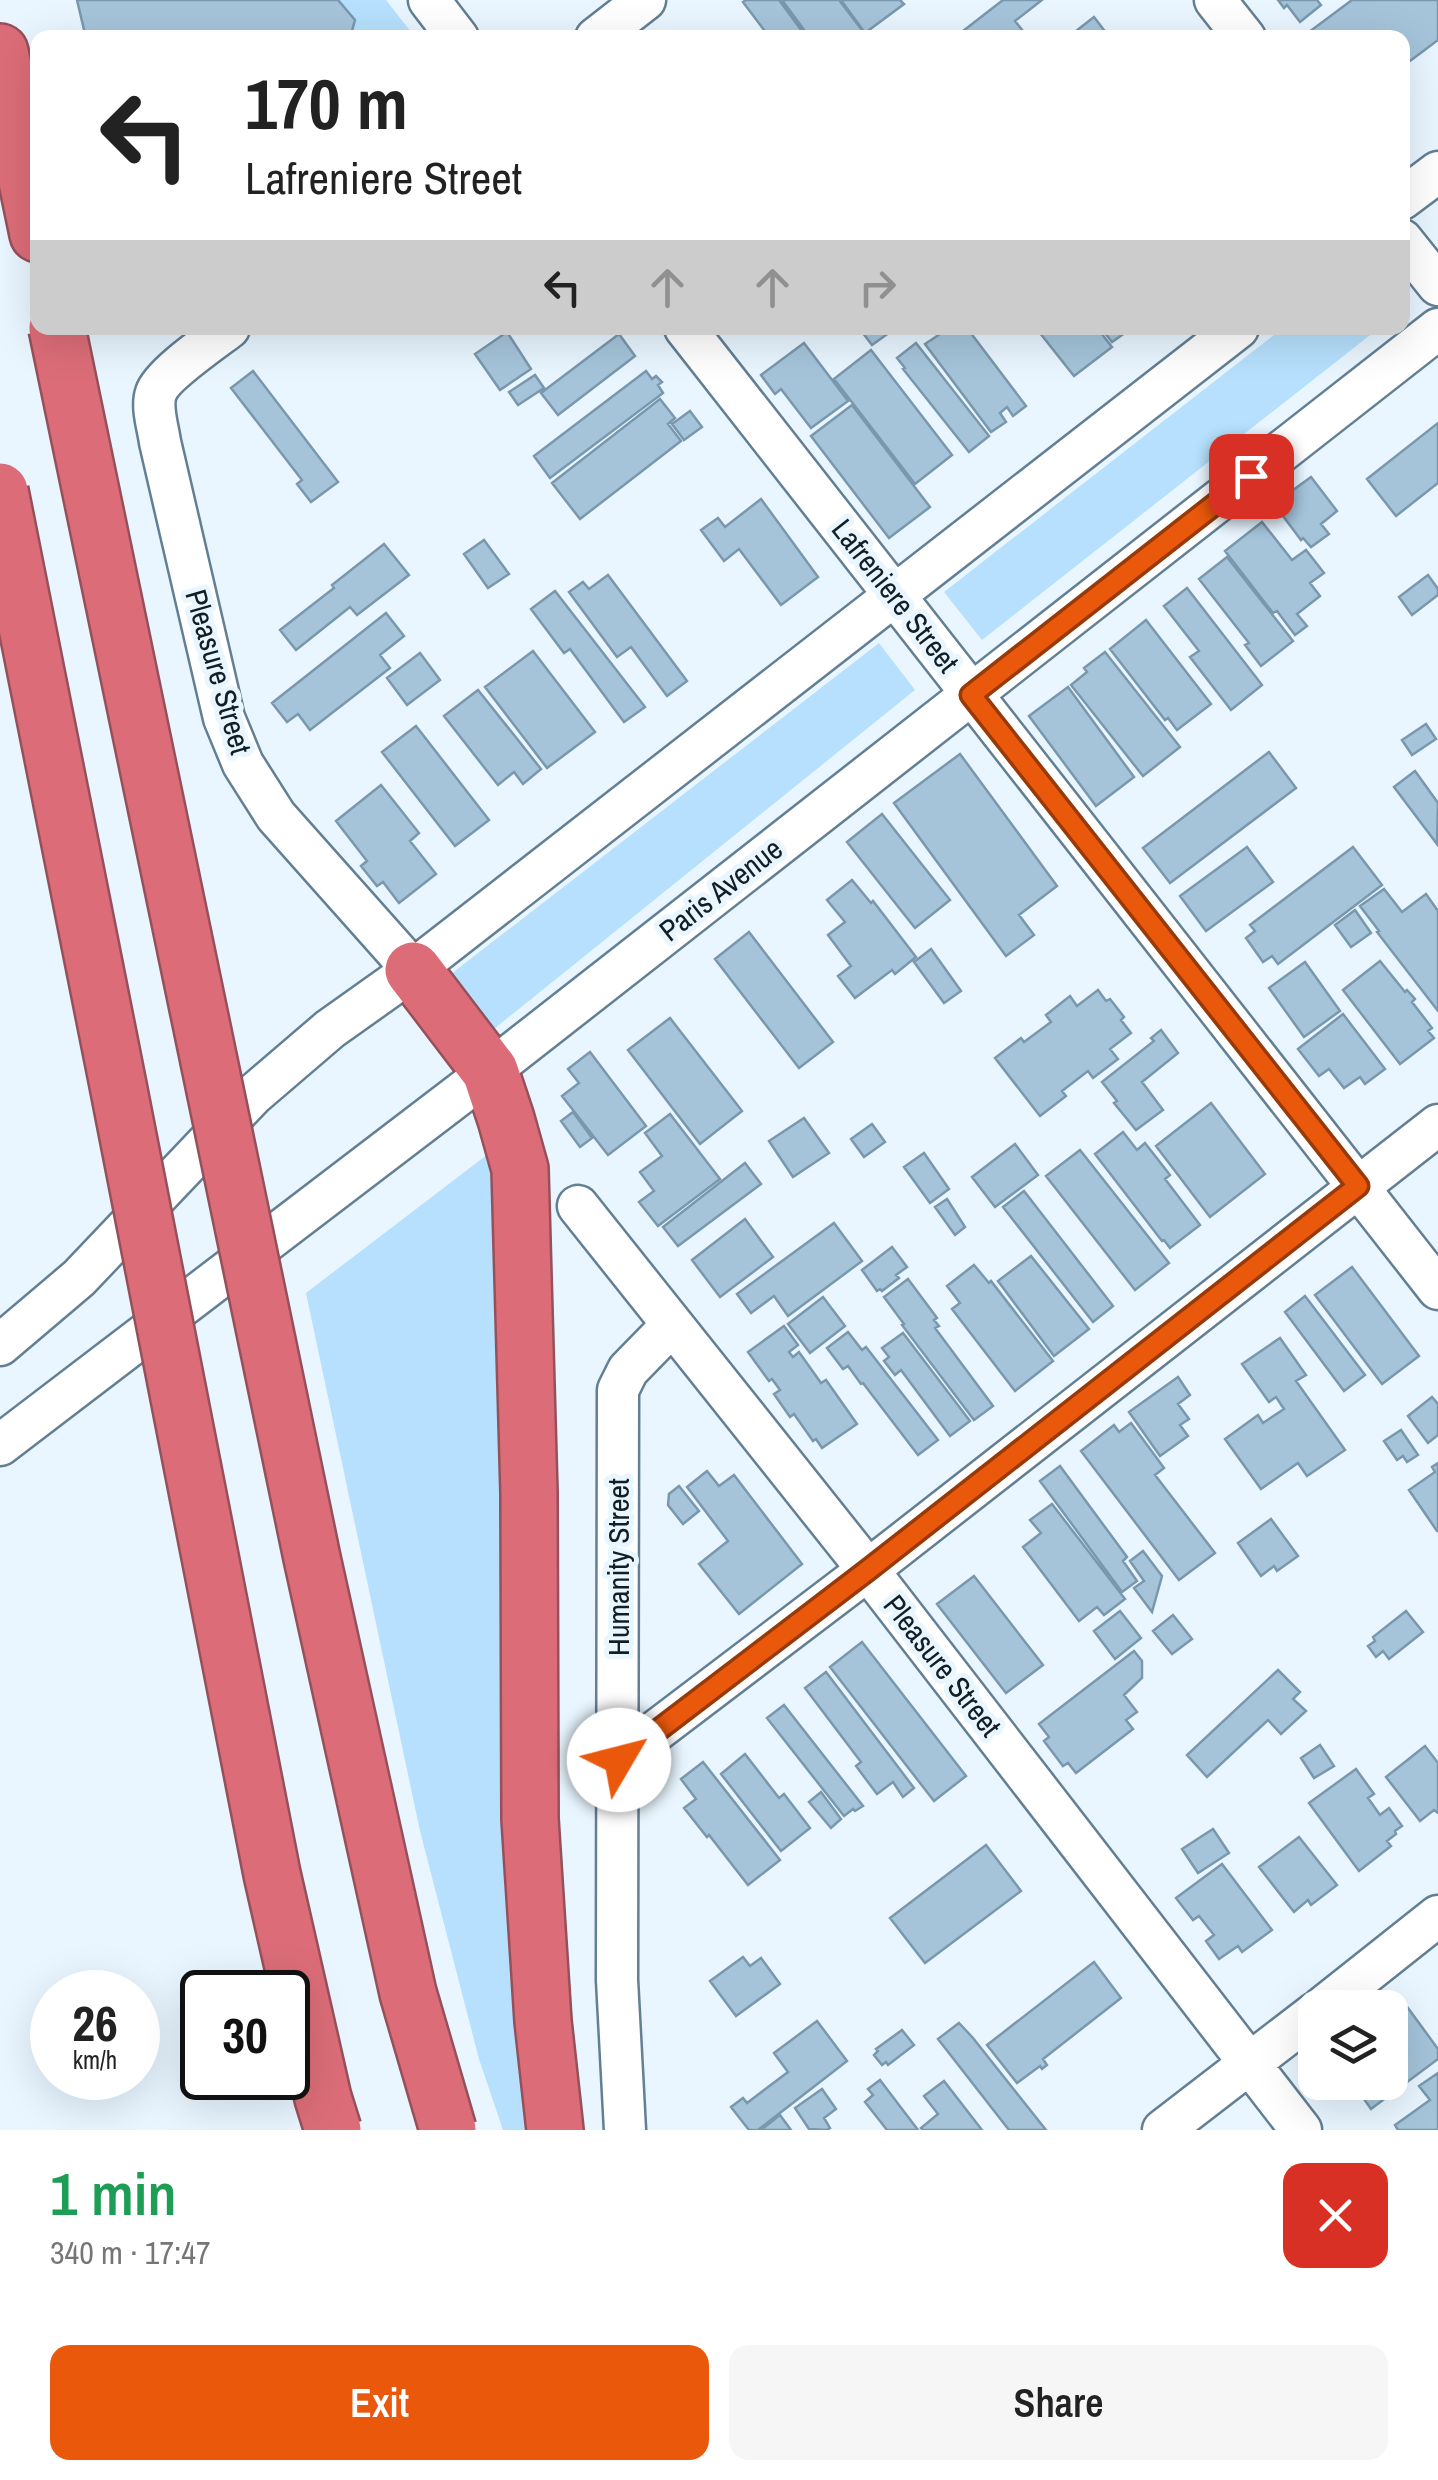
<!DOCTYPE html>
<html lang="en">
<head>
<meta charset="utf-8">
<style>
  :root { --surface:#fff; --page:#f6f6f6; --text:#222; --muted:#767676; --accent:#ea580c }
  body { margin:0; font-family:"Archivo Narrow",sans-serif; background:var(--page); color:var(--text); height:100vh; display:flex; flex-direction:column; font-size:38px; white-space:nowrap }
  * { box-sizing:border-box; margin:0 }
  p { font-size:32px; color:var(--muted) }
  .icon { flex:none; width:55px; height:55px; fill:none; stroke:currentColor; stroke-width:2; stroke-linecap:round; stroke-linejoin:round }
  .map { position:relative; height:2130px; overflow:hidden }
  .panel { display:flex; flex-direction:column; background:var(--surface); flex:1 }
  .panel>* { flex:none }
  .guide { position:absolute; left:30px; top:30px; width:1380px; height:305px; border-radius:20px; box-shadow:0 10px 40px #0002; background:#fff; color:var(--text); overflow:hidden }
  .fabs { position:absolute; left:1298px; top:1990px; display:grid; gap:20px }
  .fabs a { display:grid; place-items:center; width:110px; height:110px; border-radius:20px; background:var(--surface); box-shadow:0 10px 40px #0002; font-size:50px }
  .speed { position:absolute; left:30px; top:1970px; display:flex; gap:20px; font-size:50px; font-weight:700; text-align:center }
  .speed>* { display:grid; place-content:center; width:130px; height:130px; border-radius:50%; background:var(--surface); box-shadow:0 10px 40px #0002; line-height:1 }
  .speed small { font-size:25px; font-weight:400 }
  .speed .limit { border:5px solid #111; border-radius:15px; background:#fff; color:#111 }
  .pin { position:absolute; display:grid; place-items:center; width:85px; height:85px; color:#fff; margin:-42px; border-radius:20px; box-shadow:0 5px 15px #0006 }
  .me { position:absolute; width:110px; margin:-55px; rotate:53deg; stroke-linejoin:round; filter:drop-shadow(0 0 8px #0008) }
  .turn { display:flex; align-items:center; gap:35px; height:210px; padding:0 50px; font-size:45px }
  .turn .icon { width:130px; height:130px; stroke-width:2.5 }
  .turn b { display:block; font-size:70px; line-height:85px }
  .lanes { display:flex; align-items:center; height:95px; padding:0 50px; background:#0003; justify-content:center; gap:50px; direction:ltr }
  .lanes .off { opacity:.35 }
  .round { display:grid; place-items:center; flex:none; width:105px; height:105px; border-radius:20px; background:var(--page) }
  .head { display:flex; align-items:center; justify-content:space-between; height:170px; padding:0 50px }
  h1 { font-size:60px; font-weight:600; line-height:75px; color:#1e9e55 }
  .cta { display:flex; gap:20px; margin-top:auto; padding:20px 50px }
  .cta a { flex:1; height:115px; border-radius:20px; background:var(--accent); color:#fff; font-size:40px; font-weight:600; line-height:115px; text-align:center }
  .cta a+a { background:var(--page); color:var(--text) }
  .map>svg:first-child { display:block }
</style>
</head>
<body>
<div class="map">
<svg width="1438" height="2130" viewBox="0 0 1438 2130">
  <rect width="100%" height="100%" fill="#e9f6ff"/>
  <path fill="#b6e0fd" d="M80,0H386L415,37H88Z
    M1283,328H1379L982,640L944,592Z
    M879,643L915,690L494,1029L451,974Z
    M492,1151L508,1587L532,2130H503L479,2059L420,1831L306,1293Z"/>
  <path fill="#a5c4da" stroke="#7998ad" stroke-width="2.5" d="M77,0H338L355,20L350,38H86Z
    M746,0H779L807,38H770L743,2Z
    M782,0H839L868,38H810Z
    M841,0H900L904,4L865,33Z
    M1003,0H1042L1015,21L1027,36L968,38L963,31Z
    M1278,0H1317L1321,5L1300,22L1287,5L1284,8Z
    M1352,0H1438V40L1402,67V38H1307L1305,35Z
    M1094,17L1110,38H1067Z
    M859,328H881L886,335L872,345Z
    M935,328H967L1026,406L1013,416L1007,407L1000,413L1006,422L991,432L925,344L940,334Z
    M1036,328H1097L1112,347L1074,376Z
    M1101,328H1132L1112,342Z
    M507,332L531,369L500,390L475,354Z
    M619,334L635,356L558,415L541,393Z
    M804,343L848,401L811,428L781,389L775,394L761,375Z
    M916,343L989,436L969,452L903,369L905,368L897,358Z
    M871,350L952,455L915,484L834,379Z
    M253,371L338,482L311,502L297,484L302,480L231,388Z
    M646,371L652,379L656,376L662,382L658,385L663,393L550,478L534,456Z
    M535,375L544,388L518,405L509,392Z
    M660,399L675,418L668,424L681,441L580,519L552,483Z
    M852,405L930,507L889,538L811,436Z
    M690,411L702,427L684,440L672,424Z
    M1438,423V483L1396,516L1367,479Z
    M1311,477L1337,511L1321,524L1329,534L1311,547L1303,538L1301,540L1274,504Z
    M761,499L818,577L781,605L739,549L724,561L701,530L718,518L725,527Z
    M1262,522L1292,560L1306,550L1324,573L1310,583L1320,596L1297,614L1307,626L1295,635L1277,611L1273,613L1225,551Z
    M484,540L509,574L488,588L464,554Z
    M384,544L409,575L357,615L350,607L296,650L280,630L334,588L332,585Z
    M1227,557L1293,641L1261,666L1245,645L1249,643L1199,579Z
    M608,575L687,681L667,696L631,647L617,657L569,592L583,582L589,589Z
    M1428,575L1438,589V595L1412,615L1399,597Z
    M1187,588L1262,685L1231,710L1190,657L1199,651L1164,606Z
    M555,591L645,707L624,722L570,649L564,653L531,609Z
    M386,613L404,636L380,655L390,668L310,730L298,714L287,722L272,703Z
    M1146,620L1211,704L1177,730L1168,718L1165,720L1110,649Z
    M533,651L595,732L547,768L485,687Z
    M1105,652L1180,747L1143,776L1071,685L1087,672L1084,668Z
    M420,653L440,680L407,705L387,678Z
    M1068,687L1134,777L1096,806L1029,716Z
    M478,690L541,769L523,784L514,772L498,785L444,716Z
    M1426,724L1436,739L1412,755L1402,740Z
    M416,726L489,820L455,846L382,752Z
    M1269,752L1296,788L1170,883L1143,848Z
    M960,754L1057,886L1019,915L1034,935L1006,956L894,803Z
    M1415,771L1438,803L1437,844L1394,787Z
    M381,785L419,833L410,841L436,874L399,903L383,882L377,886L361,866L367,861L336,821Z
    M882,814L950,900L915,928L847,842Z
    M1247,847L1273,882L1206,931L1180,896Z
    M1353,847L1382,885L1278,964L1272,956L1263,962L1246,938L1255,931L1250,925Z
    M852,880L871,903L873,901L916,957L895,974L892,970L855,998L838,976L851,966L828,935L845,922L827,900Z
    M1384,889L1402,912L1426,894L1438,911V1011L1377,932L1379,931L1360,906Z
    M1355,910L1371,933L1351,947L1335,925Z
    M749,932L833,1042L799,1068L715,959Z
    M931,949L961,991L944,1003L914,962Z
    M1380,961L1405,992L1407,990L1415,999L1412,1002L1432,1028L1428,1031L1434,1038L1400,1064L1343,990Z
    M1305,962L1340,1011L1304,1037L1269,988Z
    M1098,990L1106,1001L1110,999L1124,1017L1121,1020L1131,1033L1110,1049L1118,1059L1093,1078L1088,1071L1062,1091L1066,1096L1040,1116L995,1058L1021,1038L1024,1042L1051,1022L1046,1015L1070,996L1077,1006Z
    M1343,1014L1385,1069L1365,1084L1360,1077L1344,1088L1329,1069L1319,1076L1298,1049Z
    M670,1018L742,1111L700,1144L628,1050Z
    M1161,1030L1178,1053L1142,1082L1163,1110L1136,1130L1114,1103L1117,1101L1102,1082L1154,1041L1151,1038Z
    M590,1052L646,1126L608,1155L562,1096L579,1083L568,1069Z
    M1211,1103L1265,1174L1210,1217L1156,1146Z
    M573,1112L592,1138L580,1147L561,1121Z
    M670,1114L720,1179L658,1226L639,1202L654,1191L640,1172L662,1156L645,1133Z
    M804,1118L829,1153L793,1177L769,1141Z
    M872,1124L885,1142L864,1157L851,1139Z
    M1123,1132L1137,1150L1145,1143L1170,1175L1165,1179L1200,1225L1170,1248L1164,1240L1162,1241L1095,1154Z
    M1015,1144L1038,1175L995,1207L972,1177Z
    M1080,1150L1169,1263L1135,1290L1046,1176Z
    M924,1153L949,1189L930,1203L904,1167Z
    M745,1163L761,1184L678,1246L663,1227Z
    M1024,1191L1113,1306L1093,1322L1003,1207Z
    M947,1199L965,1227L955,1235L935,1207Z
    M745,1219L773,1257L720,1297L692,1260Z
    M834,1223L862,1261L788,1316L774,1296L751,1313L737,1294Z
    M892,1247L907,1267L896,1275L899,1278L882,1291L880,1289L877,1291L862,1270Z
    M1031,1256L1089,1329L1054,1356L998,1281Z
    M974,1265L989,1283L991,1281L1053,1361L1015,1391L952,1309L960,1303L947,1286Z
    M1352,1267L1419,1356L1382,1384L1315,1295Z
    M908,1279L937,1318L934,1320L939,1326L935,1328L993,1406L974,1420L902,1325L904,1324L884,1297Z
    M1305,1296L1365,1375L1344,1391L1285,1312Z
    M823,1297L845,1326L810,1353L788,1324Z
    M784,1326L798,1345L789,1352L793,1357L799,1352L821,1383L826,1380L857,1424L822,1448L816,1439L813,1441L794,1414L790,1417L774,1394L780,1390L772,1379L769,1381L748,1352Z
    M848,1332L862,1350L866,1347L938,1440L918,1455L863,1383L861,1384L848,1366L843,1369L827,1348Z
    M903,1333L970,1421L950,1436L901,1370L895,1375L884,1361L889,1357L882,1348Z
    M1280,1338L1306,1375L1296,1381L1345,1450L1307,1476L1298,1463L1261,1489L1225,1439L1258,1415L1263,1423L1284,1409L1276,1397L1269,1402L1242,1364Z
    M1178,1377L1190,1395L1178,1404L1189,1419L1180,1425L1188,1436L1160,1456L1129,1412Z
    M1432,1397L1438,1404V1435L1428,1443L1408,1416Z
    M1131,1423L1164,1468L1155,1475L1215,1553L1179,1580L1081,1451L1114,1425L1119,1432Z
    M1401,1430L1418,1455L1407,1462L1403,1456L1397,1460L1384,1441Z
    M1438,1463V1531H1437L1409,1490L1435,1472L1432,1467Z
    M1060,1466L1127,1557L1123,1561L1137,1581L1122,1592L1040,1481Z
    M707,1471L719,1486L734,1475L802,1564L739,1614L699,1564L728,1541L687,1487Z
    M679,1486L699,1511L683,1524L668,1505L669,1494Z
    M1052,1504L1125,1599L1104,1615L1097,1607L1079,1621L1023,1547L1041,1533L1030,1520Z
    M1271,1519L1298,1556L1277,1571L1274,1566L1261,1576L1238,1543Z
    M1143,1551L1162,1576L1152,1612L1134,1588L1144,1581L1130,1561Z
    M974,1576L1043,1665L1006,1693L937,1604Z
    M1120,1611L1141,1638L1115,1659L1094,1631Z
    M1406,1611L1423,1632L1389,1659L1383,1651L1376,1657L1368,1646L1375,1641L1373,1637Z
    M1173,1615L1192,1639L1172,1654L1153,1631Z
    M862,1642L966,1776L934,1801L830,1667Z
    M1134,1651L1142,1661V1678L1124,1695L1137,1712L1126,1720L1133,1729L1076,1773L1068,1763L1063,1766L1044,1741L1049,1737L1039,1724Z
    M1278,1670L1300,1692L1293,1699L1306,1711L1281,1734L1268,1720L1207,1777L1187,1755Z
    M826,1672L914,1788L903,1797L893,1782L877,1794L856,1766L861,1762L805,1688Z
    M784,1705L863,1806L855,1811L853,1809L844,1816L767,1718Z
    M1320,1745L1334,1766L1314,1778L1301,1758Z
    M1425,1746L1438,1763V1813L1434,1810L1420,1821L1386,1777Z
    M745,1754L779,1798L784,1794L810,1828L781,1851L721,1774Z
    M703,1762L780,1860L748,1885L709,1835L707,1837L684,1808L696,1799L681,1779Z
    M1356,1769L1374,1794L1368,1798L1380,1815L1389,1808L1402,1826L1395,1831L1396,1834L1387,1841L1391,1846L1359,1871L1309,1803Z
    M821,1792L841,1819L831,1828L809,1802Z
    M1213,1829L1229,1853L1198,1873L1182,1849Z
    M1299,1837L1337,1885L1311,1905L1308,1900L1294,1912L1259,1867Z
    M986,1845L1021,1891L925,1963L890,1918Z
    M1222,1864L1272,1930L1242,1952L1238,1946L1219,1959L1206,1941L1214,1935L1199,1916L1193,1920L1176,1898Z
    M743,1957L750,1966L761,1958L780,1984L736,2016L710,1981Z
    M1094,1962L1121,1998L1043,2059L1047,2065L1042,2069L1040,2066L1017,2083L987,2045Z
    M1408,2008L1438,2049V2059L1371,2109L1352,2082H1390V2022Z
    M817,2021L847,2061L758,2130H749L731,2107L743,2098L747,2103L788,2072L774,2053Z
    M959,2023L973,2038L1046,2130H1009L938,2039Z
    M902,2030L914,2045L888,2065L886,2062L882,2065L874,2055L878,2051L876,2049Z
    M1438,2073V2130H1398L1395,2125L1430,2100L1419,2086Z
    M880,2080L918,2130H887L865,2102L873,2095L868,2089Z
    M944,2081L982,2130H923L921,2128L938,2114L924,2096Z
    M822,2089L836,2109L824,2118L830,2128L827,2130L809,2129L795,2108Z
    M780,2115L791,2130H761Z"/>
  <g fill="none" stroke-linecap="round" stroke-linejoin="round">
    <defs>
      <path id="minor" d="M429,0L458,38
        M1215,0L1245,38
        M596,38L645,0
        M1402,199L1438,172
        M1402,240L1438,285
        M229,328C212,341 162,375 156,393C151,407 158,427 160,442L224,718L243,764L276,816L413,970
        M685,328L1438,1289
        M578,1206L868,1570L1301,2130
        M0,1345L79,1278L253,1095L330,1029L413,970L1238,328
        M0,1445L490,1071L1438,329
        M619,1759L868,1570L1438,1125
        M1322,2008L1438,1916
        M625,2130L617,1980L618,1390L628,1370L672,1325
        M1163,2130L1315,2013"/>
      <path id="highway" d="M0,52L38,234
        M413,970L490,1071L506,1119L520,1169L529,1493L530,1819L543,2021L555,2130"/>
    </defs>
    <use href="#minor" stroke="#627f94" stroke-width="45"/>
    <use href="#highway" stroke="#95515b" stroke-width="60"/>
    <use href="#minor" stroke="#fff" stroke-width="40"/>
    <use href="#highway" stroke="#dc6d78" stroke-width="55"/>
    <defs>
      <path id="highway-bridge" d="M57,328L312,1558L408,1993L448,2130
        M0,491L117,1080L272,1874L323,2098L333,2130"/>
    </defs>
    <use href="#highway-bridge" stroke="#95515b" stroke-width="60" stroke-linecap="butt"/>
    <use href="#highway-bridge" stroke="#dc6d78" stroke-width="55"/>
  </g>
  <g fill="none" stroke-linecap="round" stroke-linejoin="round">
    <defs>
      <path id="route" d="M619,1760L868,1570L1358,1186L971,695L1251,476"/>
    </defs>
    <use href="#route" stroke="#983908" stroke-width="25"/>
    <use href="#route" stroke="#ea580c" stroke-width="18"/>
  </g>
  <g text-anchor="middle" stroke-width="10" stroke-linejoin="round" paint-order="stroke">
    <g font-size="30" fill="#121e25" stroke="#e9f6ff">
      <text transform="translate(895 596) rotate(52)" y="10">Lafreniere Street</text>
      <text transform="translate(218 672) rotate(74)" y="10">Pleasure Street</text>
      <text transform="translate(721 890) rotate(-38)" y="10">Paris Avenue</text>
      <text transform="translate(619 1567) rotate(-90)" y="10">Humanity Street</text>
      <text transform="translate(942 1666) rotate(52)" y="10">Pleasure Street</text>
    </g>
  </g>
</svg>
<div class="fabs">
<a><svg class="icon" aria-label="layers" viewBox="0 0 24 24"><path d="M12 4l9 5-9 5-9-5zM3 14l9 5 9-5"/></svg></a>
</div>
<div class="speed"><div>26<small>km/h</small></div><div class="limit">30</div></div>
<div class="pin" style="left:1251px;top:476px;background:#d93025"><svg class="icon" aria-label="arrive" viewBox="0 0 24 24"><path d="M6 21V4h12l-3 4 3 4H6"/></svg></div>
<svg class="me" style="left:619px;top:1760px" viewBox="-20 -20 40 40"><circle r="19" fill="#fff"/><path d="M0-13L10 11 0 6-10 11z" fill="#ea580c"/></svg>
<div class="guide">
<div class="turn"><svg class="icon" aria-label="left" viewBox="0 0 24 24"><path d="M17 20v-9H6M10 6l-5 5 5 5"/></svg><div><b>170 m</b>Lafreniere Street</div></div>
<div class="lanes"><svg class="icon" aria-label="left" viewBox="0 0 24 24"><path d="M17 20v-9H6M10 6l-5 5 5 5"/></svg><svg class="icon off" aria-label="ahead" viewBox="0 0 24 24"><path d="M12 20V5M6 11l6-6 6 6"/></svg><svg class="icon off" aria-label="ahead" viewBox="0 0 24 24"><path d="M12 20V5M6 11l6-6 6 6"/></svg><svg class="icon off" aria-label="right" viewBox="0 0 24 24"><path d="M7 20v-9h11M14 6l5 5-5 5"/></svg></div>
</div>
</div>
<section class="panel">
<div class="head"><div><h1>1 min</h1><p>340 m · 17:47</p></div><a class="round" style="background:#d93025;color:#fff"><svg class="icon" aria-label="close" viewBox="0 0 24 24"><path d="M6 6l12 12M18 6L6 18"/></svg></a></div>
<div class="cta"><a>Exit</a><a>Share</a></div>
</section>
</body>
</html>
